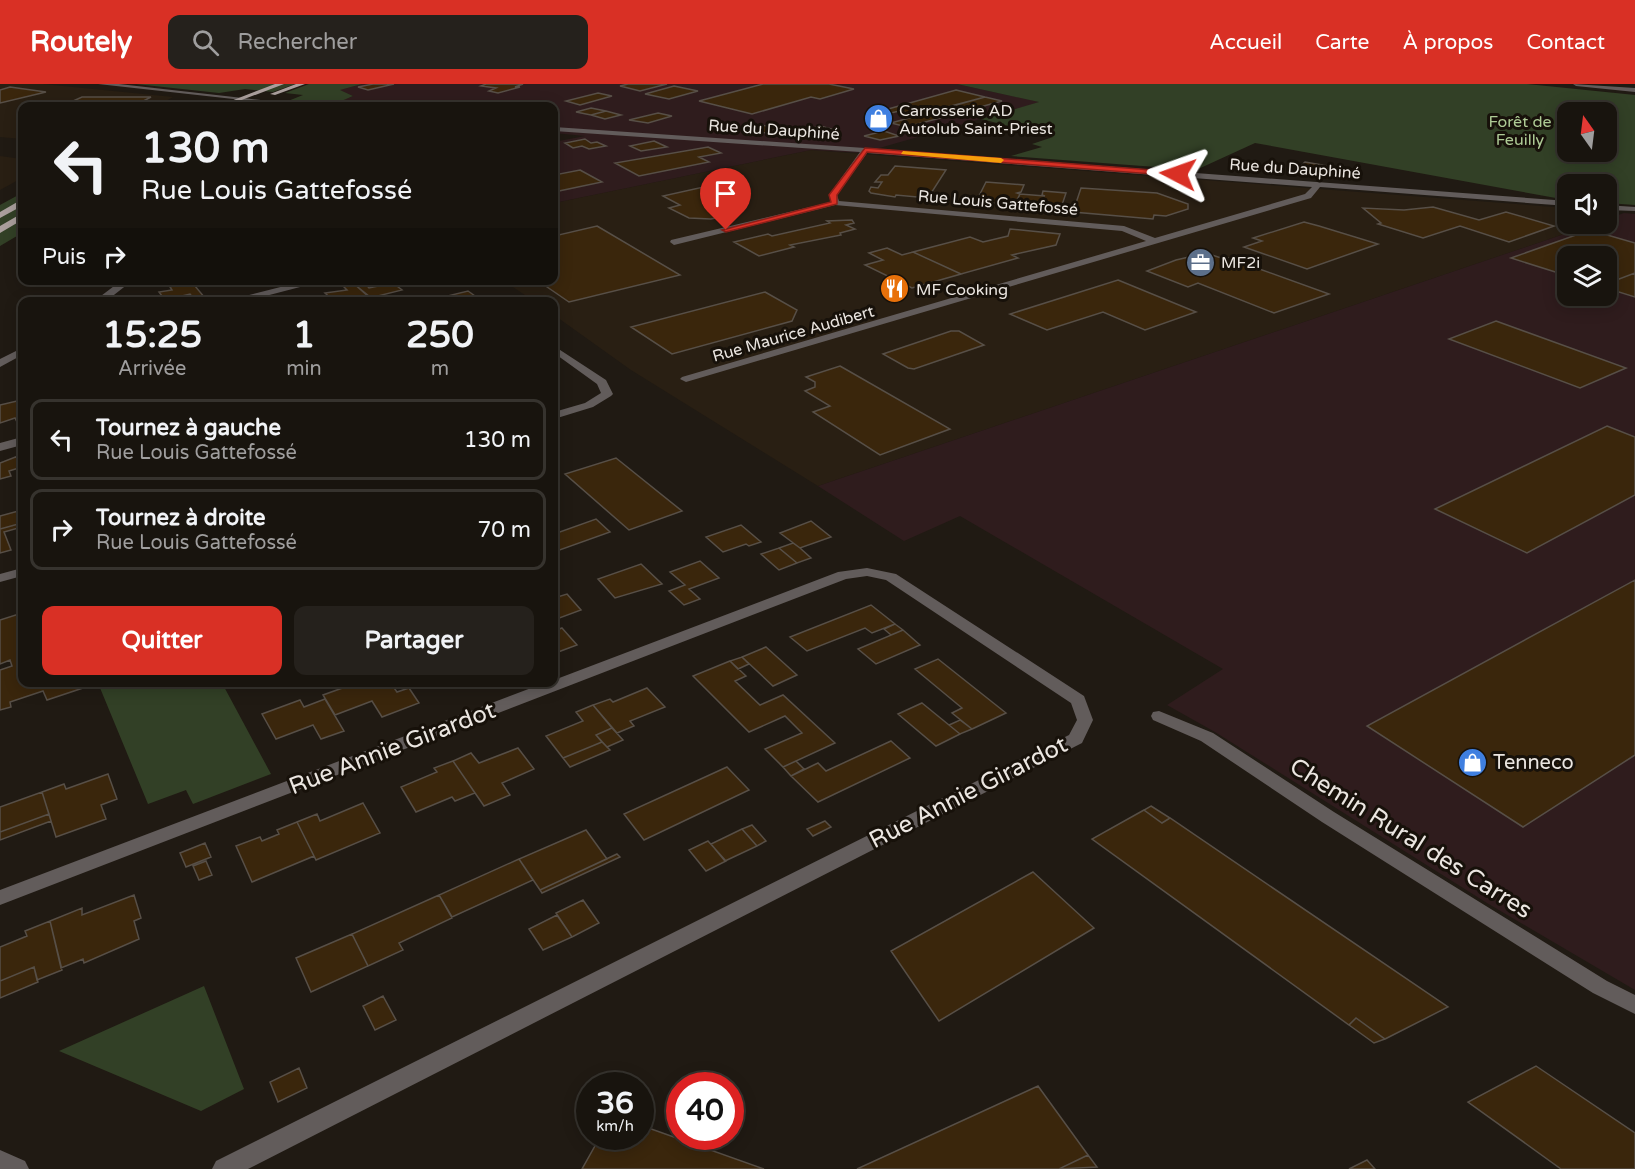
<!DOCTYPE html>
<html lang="fr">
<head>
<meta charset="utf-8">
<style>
  :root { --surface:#18140e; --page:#25211c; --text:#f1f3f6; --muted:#9f9e9e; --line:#36332e; --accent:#d93025 }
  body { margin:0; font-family:"Varela Round",sans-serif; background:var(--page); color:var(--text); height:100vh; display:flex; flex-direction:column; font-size:22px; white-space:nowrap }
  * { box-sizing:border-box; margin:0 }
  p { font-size:20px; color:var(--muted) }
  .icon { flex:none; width:33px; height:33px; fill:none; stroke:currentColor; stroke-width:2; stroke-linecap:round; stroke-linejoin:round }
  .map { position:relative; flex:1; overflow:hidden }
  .drawer { position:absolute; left:18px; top:213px; width:540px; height:390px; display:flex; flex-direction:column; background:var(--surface); border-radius:12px; box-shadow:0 3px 15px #0003,0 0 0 2px var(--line) }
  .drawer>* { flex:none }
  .guide { position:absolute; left:18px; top:18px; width:540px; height:183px; border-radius:12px; box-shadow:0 3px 15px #0003,0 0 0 2px var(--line); background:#18140e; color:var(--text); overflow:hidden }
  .needle { width:39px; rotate:346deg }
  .buttons { position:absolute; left:1557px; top:18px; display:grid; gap:12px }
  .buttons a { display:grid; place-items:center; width:60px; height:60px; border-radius:12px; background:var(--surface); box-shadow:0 3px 15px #0003,0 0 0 2px var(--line); font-size:30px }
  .speed { position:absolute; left:576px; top:988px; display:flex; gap:12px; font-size:30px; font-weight:700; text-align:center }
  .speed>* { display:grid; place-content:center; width:78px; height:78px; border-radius:50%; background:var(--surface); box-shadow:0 3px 15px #0003,0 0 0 2px var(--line); line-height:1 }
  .speed small { font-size:15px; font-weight:400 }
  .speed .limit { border:9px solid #d22; background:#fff; color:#111 }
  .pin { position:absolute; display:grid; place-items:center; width:51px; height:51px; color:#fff; margin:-62px -26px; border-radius:50% 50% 50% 0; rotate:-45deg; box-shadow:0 0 6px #0007 }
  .pin .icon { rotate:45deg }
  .me { position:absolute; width:66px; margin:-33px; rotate:274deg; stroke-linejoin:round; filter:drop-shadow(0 0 4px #0008) }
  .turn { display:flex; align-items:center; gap:21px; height:126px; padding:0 24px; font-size:27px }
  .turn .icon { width:78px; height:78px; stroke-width:2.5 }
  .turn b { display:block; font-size:42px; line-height:51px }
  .then { display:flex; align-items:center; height:57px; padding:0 24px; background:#0003; gap:12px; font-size:22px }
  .eta { display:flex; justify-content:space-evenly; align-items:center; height:102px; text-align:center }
  .eta b { font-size:36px; font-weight:700; line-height:42px }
  .primary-button { display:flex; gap:12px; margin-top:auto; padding:12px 24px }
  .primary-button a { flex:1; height:69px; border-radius:12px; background:var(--accent); color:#fff; font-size:24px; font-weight:700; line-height:69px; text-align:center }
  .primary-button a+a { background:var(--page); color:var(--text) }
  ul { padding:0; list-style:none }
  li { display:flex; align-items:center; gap:18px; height:81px; margin:0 12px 9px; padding:0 12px; border:3px solid var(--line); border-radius:12px }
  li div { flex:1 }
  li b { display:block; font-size:22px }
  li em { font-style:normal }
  header { display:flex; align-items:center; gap:36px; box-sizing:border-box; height:84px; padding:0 30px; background:var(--accent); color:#fff }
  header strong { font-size:28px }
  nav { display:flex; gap:33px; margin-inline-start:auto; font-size:21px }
  .search { width:420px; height:54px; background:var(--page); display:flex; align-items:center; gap:15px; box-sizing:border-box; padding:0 21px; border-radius:12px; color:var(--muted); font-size:22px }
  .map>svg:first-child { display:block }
</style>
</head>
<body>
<header>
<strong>Routely</strong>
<div class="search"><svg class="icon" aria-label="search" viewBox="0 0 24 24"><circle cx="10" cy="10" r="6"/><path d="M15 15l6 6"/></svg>Rechercher</div>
<nav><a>Accueil</a><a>Carte</a><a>À propos</a><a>Contact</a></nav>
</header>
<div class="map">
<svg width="1635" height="1085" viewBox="0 0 1635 1085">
  <rect width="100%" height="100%" fill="#201a13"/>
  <path fill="#291f13" d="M0,0H43L173,13L157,22H22V55L0,53Z
    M811,66L1567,124L1568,140H1594L818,402L631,286L554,231V218L534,217L504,197L554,196V119Z
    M0,72L22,75V94L0,106Z"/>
  <path fill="#2f1c1d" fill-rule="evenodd" d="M362,0H957L1040,18L862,69L811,66L554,119V58L585,52L554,49V22H328L353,12L339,6Z
    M1624,129L1635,130V906L1487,819L1215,648L1167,621L1223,585L960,432L904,457L818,402L1594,140H1606L1607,135ZM1568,172H1606V212H1568Z"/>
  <path fill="#324026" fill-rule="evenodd" d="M136,0H295L273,8L245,5L219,9Z
    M309,0H362L340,6L353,12L330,22L288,17L303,11L285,9Z
    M957,0H1527L1635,11V121L1607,119L1606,100H1568L1567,116L1255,59L1196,86L1011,72L1042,63L1032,60L1053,53L981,35L1039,18ZM1606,28V68H1568V28Z
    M22,109V149L0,162V121Z
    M98,599H222L271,690L193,720L186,706L148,720Z
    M204,902L244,1005L201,1027L59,967Z"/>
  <path fill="#3a260c" stroke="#574f47" stroke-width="1.5" d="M373,0H394L368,6L358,3Z
    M486,0H523L515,3H520L498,9L489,7L496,4L481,2Z
    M628,0H667L640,7L620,2Z
    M763,0H829L854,5L820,15L811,13L752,30L699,17Z
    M674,2L698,7L669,15L645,10Z
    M10,3L46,8L0,19V6Z
    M956,6L985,13L917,31L899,27L891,29L881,27Z
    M598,9L612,12L580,21L566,17Z
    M82,13H151L134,22H62Z
    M985,13L1002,17L907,43L891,39Z
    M591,24L606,27L591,31L576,28Z
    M606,27L621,31L605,35L591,31Z
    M658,29L672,32L648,39L629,36Z
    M760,41L778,44L766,49L748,46Z
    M820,42L835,46L822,49L808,45Z
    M884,47L899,52L880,56L864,52Z
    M585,55L591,59L597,58L606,62L589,65L582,62L573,64L565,59Z
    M654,57L667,63L641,67L630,62Z
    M708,63L721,69L699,73L709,78L639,92L615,79Z
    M1305,78L1328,82L1322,88L1298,84Z
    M895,82L946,86L928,114L896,111L895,113L871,109L869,107L871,103L878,104L882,98H875L881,91H888Z
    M580,86L602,98L554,108V91Z
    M986,98L1024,101L1021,108L1017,109L1020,110L1015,120L976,118Z
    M708,102L727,112L717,114L736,124L726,126L734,130L711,135L689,134L669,124L680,121L663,112Z
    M1081,104L1157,109L1188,120V125L1166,132L1154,131L1153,135L1073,128Z
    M1043,107L1066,109L1060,127L1014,123L1020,110L1045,112L1042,111Z
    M1433,123L1479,136L1506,128L1554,142L1509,158L1460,142L1423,154L1378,140L1381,139L1363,124L1404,126Z
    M852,136L854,139L846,141L855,145L840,149L841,151L790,161L794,163L759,172L734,158L768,150L772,152L830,139L827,137Z
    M1304,138L1319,142L1378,160L1307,185L1244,163L1262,157L1253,154Z
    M597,142L680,191L569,218L537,196H554V152Z
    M1010,145L1060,150L1056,161L1012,171L1018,174L961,190L913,168L970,153L983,158L1008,152Z
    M1590,146L1635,159V189L1606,200V172H1568V192L1511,174Z
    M887,164L902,171L913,168L961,190L912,204L865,181L883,176L869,169Z
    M1206,169L1221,174L1226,173L1329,210L1274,229L1198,199L1188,203L1147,187L1176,176Z
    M1635,189V213L1606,204V200Z
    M190,196L205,214L195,216L190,210L165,216L159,208L172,206L170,203Z
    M1118,196L1196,228L1145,246L1103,228L1047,246L1010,230Z
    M363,197L369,204L393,199L402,206L370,214L353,199Z
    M353,199L370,213L335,218L325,209L347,206L342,201Z
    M468,207L475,212L456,218H439L435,215Z
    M765,208L797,226L792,237L672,270L631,243Z
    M1496,237L1626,284L1580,304L1449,255Z
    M951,247H959L984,261L914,285L908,284L883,270Z
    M840,282L950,345L880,371L813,328L830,322L805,307L815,303V298L806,293Z
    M17,317L22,318V341L19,342L15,334L0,339V321Z
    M1607,342L1635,353V411L1527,469L1435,425Z
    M18,372L22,383L9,387L11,392L0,395V379Z
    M616,374L682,427L629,446L565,390Z
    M22,426V439L0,445V432Z
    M596,435L610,448L554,468V450Z
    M811,437L831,453L800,464L780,449Z
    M22,439V443L4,448L11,466L0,469V445Z
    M741,441L761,458L749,462L746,460L723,468L706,453Z
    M793,459L800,464L811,474L797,479L779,464Z
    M779,464L797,479L779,486L761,470Z
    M700,477L719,494L689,505L700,515L684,521L669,507L685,501L670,488Z
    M641,480L662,500L615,514L598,495Z
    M1635,496V671L1523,743L1367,642Z
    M567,510L581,526L554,536V514Z
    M871,521L895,540L872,549L865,544L807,567L790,553Z
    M22,529V598H87L89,602L47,616L43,607L10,618L11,623L0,626V586L12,582L10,576L0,580V536Z
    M895,540L903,546L891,551L884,545Z
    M562,544L577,561L558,568L554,563V547Z
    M903,546L920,561L876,580L858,565Z
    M766,563L797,591L773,602L742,573Z
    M742,573L749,580L738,585L730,577Z
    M938,575L1006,629L972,645L952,629L962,624L915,585Z
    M730,577L746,592L735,597L760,621L783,611L835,659L783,683L765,665L802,649L785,632L749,648L693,592Z
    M346,598H390L397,608L409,604L419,619L382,633L372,617L335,631L323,611L348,602Z
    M647,604L665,623L630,637L634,642L617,649L593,621L610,615L613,618Z
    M325,615L344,647L321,655L313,641L276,655L262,630L300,616L304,623Z
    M922,619L949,641L960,650L936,662L898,630Z
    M593,621L612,644L596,651L602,658L563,674L546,652L583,637L576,628Z
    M960,636L972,645L960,650L949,641Z
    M612,644L623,656L607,663L596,651Z
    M891,657L910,674L818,718L791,692L818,679L826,687Z
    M602,658L610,666L570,683L563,674Z
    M518,664L534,685L502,699L510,711L484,722L453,677L471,669L479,679Z
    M453,677L475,709L455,717L452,713L416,728L401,703L437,688L434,684Z
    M796,677L804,685L791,692L783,683Z
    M727,683L749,706L644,756L624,730Z
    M108,690L117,715L101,721L106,735L56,753L42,708L64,700L66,705Z
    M42,708L49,730L0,748V723Z
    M363,719L380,749L316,776L297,738L317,730L320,737Z
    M1151,722L1170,734L1162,739L1144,726Z
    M1144,726L1162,739L1170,734L1448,923L1385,955L1356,934L1349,941L1092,755Z
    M49,730L51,737L0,756V748Z
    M825,737L831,743L813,752L807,745Z
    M297,738L314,772L252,798L236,762L260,753L262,757L279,750L277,746Z
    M752,741L766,757L757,762L742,745Z
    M742,745L757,762L725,777L711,760Z
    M586,746L607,775L540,806L519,775Z
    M708,757L726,777L706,787L689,766Z
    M205,759L211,773L186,783L180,769Z
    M617,770L620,773L542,809L540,806Z
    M519,775L533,796L452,833L439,811Z
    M206,777L212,791L199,796L193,782Z
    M1033,788L1094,844L939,937L891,867Z
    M134,811L141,834L134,837L139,855L84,879L83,875L61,884L50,837L82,824V831Z
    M439,811L452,834L399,859L403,866L368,882L352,850Z
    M583,816L599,839L572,853L556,829Z
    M557,831L572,853L543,866L529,845Z
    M50,837L62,886L37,896L34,883L0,897V863L27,852L25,847Z
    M352,850L368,882L311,908L296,874Z
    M34,883L38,898L0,914V897Z
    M383,912L396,936L375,946L363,922Z
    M1356,934L1385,955L1374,959L1349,941Z
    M1536,982L1635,1049V1085H1561L1468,1018Z
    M299,984L307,1004L278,1018L270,998Z
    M1038,1002L1088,1071L1059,1085H857Z
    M640,1041L764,1085H582L600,1053H640Z
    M1088,1071L1097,1083L1059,1085Z
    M1367,1076L1375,1085H1349Z"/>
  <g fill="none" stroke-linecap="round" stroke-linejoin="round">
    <path fill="#625c5b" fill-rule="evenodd" d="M98,0H119L314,22H297Z
      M1573,0L1635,4V8L1576,2Z
      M554,43L865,64L1568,117V122L1320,103L1311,114L686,298L680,295L682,293L1146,157L1122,147L835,121L674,161L670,158L671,156L831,118L829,111L860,68L554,47ZM867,69L1312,103L1305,110L1155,154L1124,142L839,117L837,111Z
      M1606,121L1635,123V127L1606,126Z
      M122,196H133L105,218H93Z
      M308,196H327L242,218H222Z
      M554,262L606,296L613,310L611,312L593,323L554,335V328L585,319L601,309L597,300L554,269Z
      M22,264V271L0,283V275Z
      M22,353V361L0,367V359Z
      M22,484V492L0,498V490Z
      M867,484L896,490L1084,612L1093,636L1082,659L248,1085H212L216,1077L1069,651L1077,636L1071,619L886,496L867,492L846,495L0,821V806L547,598H554V596L838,488Z
      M1159,627L1213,649L1334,728L1607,897L1635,911V930L1593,909L1322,738L1201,657L1153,636L1151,632L1153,628Z
      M0,1066L25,1077L29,1085H0Z"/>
    <path fill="#aa9f9d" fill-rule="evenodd" d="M275,0H284L226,22H218Z
      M296,0H305L275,11L270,10Z
      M19,117H22V122L0,134V128Z
      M19,131H22V136L0,149V142Z"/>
  </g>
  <path fill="#d93025" stroke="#8d1f18" stroke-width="1.5" d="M865,64L1178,88L1182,90L1178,92L867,68L837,111V120L726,148L722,146L831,118L829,111Z"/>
  <path fill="#f59e0b" d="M903,67L1001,74L1004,76L1001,79L901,70Z"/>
  <defs>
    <symbol id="shop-disc" viewBox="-11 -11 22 22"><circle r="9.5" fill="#3f7fe0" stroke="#17110a"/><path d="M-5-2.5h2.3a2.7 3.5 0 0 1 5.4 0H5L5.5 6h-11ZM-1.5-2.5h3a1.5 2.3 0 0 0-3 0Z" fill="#fff"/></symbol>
    <symbol id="office-disc" viewBox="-11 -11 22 22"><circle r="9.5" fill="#5c6f8a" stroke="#17110a"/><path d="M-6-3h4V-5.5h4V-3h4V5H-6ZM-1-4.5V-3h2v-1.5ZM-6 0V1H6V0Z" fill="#fff"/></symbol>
    <symbol id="restaurant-disc" viewBox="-11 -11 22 22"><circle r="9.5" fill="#e8710a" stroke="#17110a"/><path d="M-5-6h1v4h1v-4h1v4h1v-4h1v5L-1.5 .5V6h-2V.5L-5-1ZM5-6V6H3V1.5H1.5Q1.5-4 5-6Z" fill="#fff"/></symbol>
  </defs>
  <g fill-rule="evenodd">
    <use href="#shop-disc" x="862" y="18" width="33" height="33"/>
    <use href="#office-disc" x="1184" y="162" width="33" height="33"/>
    <use href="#restaurant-disc" x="878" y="188" width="33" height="33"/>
    <use href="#shop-disc" x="1456" y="662" width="33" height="33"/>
  </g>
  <g text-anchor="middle" stroke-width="6" stroke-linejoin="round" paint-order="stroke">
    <g font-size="16" fill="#ebe6e1" stroke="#17110a" text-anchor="start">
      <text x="899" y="32">Carrosserie AD<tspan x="899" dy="18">Autolub Saint-Priest</tspan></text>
      <text x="1221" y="184">MF2i</text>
      <text x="916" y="211">MF Cooking</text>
    </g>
    <g font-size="16" fill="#aecb95" stroke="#17110a">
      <text x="1520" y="43">Forêt de<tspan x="1520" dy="18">Feuilly</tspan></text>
    </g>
    <g font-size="16" fill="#ebe6e1" stroke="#17110a">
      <text transform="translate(774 45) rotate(4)" y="6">Rue du Dauphiné</text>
      <text transform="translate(1295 84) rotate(4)" y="6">Rue du Dauphiné</text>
      <text transform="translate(998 118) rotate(5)" y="6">Rue Louis Gattefossé</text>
      <text transform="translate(793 249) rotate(-16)" y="6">Rue Maurice Audibert</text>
    </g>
    <g font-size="20" fill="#ebe6e1" stroke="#17110a" text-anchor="start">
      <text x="1493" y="685">Tenneco</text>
    </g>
    <g font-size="24" fill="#ebe6e1" stroke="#17110a">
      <text transform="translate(392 664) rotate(-21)" y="8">Rue Annie Girardot</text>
      <text transform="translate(968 708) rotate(-27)" y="8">Rue Annie Girardot</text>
      <text transform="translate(1411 754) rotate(32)" y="8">Chemin Rural des Carres</text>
    </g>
  </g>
</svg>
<div class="buttons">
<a><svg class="needle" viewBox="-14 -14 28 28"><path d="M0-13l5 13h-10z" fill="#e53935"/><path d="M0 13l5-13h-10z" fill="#9f9e9e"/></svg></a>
<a><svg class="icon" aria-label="sound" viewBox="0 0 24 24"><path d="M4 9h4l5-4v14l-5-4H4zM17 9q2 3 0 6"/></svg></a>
<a><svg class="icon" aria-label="layers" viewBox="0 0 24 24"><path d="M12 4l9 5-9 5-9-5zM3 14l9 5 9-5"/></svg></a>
</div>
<div class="speed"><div>36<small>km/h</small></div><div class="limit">40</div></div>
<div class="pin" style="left:726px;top:146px;background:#d93025"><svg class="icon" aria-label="arrive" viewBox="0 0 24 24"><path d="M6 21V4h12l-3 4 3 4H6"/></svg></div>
<svg class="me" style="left:1178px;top:90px" viewBox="-20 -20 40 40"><path d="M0-17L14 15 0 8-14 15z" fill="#d93025" stroke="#fff" stroke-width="4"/></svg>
<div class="guide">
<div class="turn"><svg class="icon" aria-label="left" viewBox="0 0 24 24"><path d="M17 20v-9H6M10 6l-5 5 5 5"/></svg><div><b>130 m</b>Rue Louis Gattefossé</div></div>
<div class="then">Puis<svg class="icon" aria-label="right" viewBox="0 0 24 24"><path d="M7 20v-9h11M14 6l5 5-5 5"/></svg></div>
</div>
<section class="drawer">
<div class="eta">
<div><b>15:25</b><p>Arrivée</p></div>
<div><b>1</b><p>min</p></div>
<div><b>250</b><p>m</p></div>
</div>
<ul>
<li><svg class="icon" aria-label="left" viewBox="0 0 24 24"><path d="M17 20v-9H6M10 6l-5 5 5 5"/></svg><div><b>Tournez à gauche</b><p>Rue Louis Gattefossé</p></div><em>130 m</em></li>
<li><svg class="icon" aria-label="right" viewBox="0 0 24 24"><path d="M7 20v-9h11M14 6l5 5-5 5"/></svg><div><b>Tournez à droite</b><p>Rue Louis Gattefossé</p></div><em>70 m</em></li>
</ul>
<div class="primary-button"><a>Quitter</a><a>Partager</a></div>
</section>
</div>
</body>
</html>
